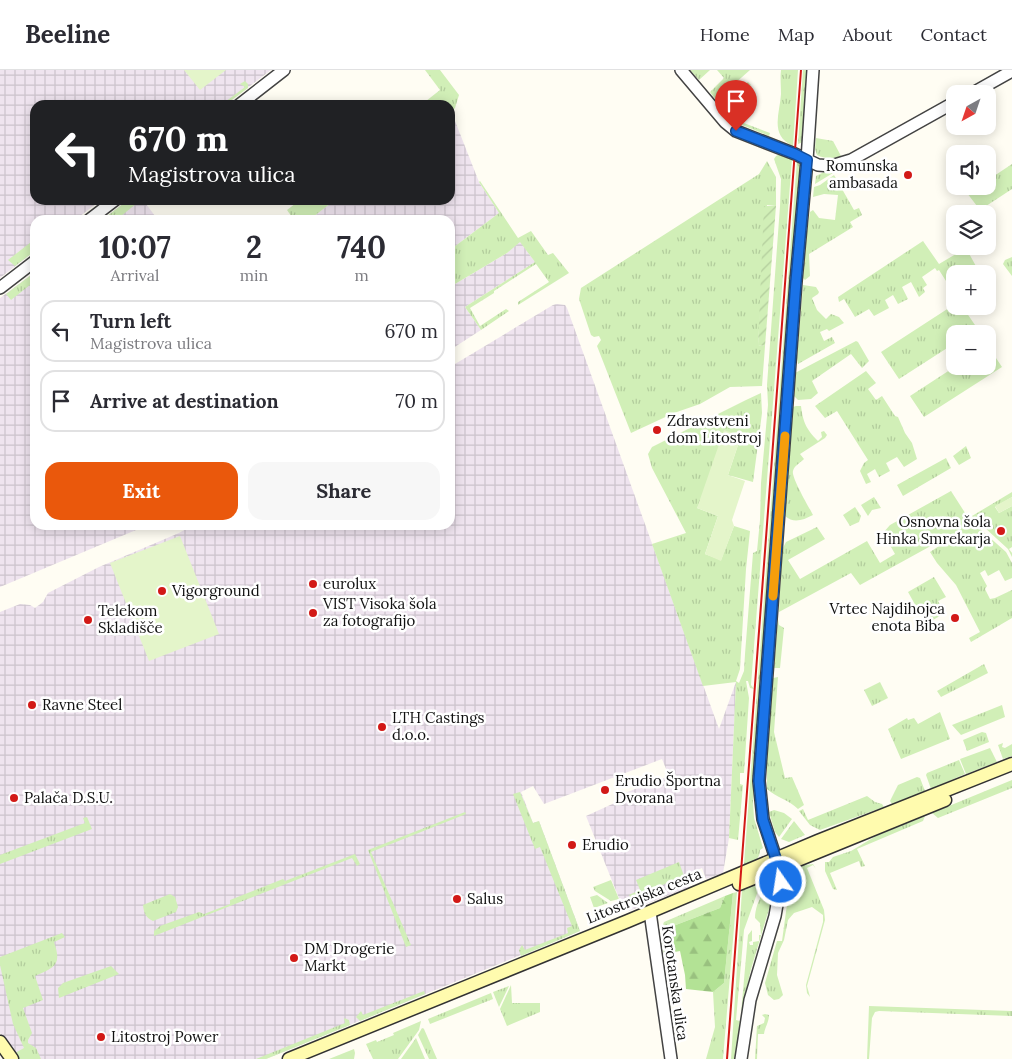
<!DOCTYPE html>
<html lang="en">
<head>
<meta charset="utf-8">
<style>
  :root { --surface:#fff; --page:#f7f7f7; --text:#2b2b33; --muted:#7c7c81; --line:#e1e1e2; --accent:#ea580c }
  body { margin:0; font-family:Lora,serif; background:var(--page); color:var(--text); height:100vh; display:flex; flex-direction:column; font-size:19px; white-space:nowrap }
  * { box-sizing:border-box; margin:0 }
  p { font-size:16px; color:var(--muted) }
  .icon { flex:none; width:28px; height:28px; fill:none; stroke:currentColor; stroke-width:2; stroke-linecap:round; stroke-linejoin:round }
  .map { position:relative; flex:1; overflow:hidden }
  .sheet { position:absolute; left:30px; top:145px; width:425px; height:315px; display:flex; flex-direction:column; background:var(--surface); border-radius:15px; box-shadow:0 2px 12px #0003 }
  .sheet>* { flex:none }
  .hud { position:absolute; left:30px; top:30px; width:425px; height:105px; border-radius:15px; box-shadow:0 2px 12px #0003; background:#202124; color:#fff; overflow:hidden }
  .needle { width:32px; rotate:220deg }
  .buttons { position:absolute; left:946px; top:15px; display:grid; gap:10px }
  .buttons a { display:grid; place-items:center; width:50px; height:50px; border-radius:10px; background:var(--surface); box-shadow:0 2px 12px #0003; font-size:25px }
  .pin { position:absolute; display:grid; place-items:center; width:42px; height:42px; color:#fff; margin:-51px -21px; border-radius:50% 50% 50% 0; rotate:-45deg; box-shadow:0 0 5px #0007 }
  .pin .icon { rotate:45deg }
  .me { position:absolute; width:55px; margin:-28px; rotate:347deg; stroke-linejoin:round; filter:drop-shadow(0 0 4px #0008) }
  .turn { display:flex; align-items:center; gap:18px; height:105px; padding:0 15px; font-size:22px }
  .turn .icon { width:65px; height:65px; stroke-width:2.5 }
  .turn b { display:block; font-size:35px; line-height:42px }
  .eta { display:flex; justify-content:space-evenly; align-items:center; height:85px; text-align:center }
  .eta b { font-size:30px; font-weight:800; line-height:35px }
  .cta { display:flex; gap:10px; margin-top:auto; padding:10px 15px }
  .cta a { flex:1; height:58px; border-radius:15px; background:var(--accent); color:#fff; font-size:20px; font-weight:800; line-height:58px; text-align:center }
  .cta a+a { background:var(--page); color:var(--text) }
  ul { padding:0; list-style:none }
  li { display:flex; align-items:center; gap:15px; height:62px; margin:0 10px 8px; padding:0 5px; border:2px solid var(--line); border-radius:15px }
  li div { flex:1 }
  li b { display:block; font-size:19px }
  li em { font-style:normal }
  header { display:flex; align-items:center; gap:30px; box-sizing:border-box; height:70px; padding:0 25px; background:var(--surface); border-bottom:1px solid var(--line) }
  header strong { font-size:24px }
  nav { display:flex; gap:28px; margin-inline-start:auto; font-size:18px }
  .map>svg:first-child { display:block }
</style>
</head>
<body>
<header>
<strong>Beeline</strong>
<nav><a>Home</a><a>Map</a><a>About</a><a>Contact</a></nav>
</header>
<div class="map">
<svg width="1012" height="989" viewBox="0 0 1012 989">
  <defs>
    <pattern id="industrial-grid" width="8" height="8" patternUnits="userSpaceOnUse" patternTransform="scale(1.25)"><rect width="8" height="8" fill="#efe4ef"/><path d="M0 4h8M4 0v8" fill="none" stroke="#ccc3cc"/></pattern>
    <pattern id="grass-tufts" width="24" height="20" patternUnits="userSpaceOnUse" patternTransform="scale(1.25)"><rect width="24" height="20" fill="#d1efb7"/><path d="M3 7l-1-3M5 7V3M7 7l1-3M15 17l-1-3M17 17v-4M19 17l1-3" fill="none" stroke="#b2cc9c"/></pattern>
    <pattern id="forest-firs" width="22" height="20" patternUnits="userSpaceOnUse" patternTransform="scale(1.25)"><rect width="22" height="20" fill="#b3e295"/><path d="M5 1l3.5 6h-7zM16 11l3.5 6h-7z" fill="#99c17f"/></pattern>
    <pattern id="garden-furrows" width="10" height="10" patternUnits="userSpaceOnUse" patternTransform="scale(1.25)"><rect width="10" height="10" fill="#d1efb7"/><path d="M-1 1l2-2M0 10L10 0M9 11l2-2" fill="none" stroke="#b2cc9c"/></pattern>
  </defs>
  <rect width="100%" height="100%" fill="#fffdf3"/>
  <path fill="url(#industrial-grid)" d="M0,0H271L225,35H35V130H101L75,150H35V181L0,208Z
    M450,43L455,51L479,112L499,143L450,180V150H309L335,130H450Z
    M128,130H143L158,150H102Z
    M520,171L535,192L465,237L481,260L450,280V217L507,183Z
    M35,202V455H148L0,517V228Z
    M557,234L565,235L567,238L719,659L736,612L729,768L723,803L706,809L702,798L684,806L689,817L629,841L625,831L621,833L586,746L619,731L617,726L669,706L662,689L544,734L533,716L521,722L533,753L539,751L580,861L266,989H19L0,963V542L20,534L30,535L35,538L43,532L48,523L99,497L179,463L193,455H450V297L553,235Z"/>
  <path fill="url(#grass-tufts)" d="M425,0H440L459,25L455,38L452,41H450V35H421L440,20Z
    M690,0H710L699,10Z
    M717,0H750L716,30L710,22L724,8Z
    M781,0H798L793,76C769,65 780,43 781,24C781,15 780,8 781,0Z
    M803,0H809L803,72L798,74Z
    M245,11L248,14V18L225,35H221L245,17L240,14Z
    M748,12L751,15L741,23L728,39L736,50L770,63L769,66L735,52L722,37L725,32Z
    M816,68L833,71L841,86C833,89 825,89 817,85L815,79Z
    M780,84L792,89L751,615L754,619L750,618L748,611H746L749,628L744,703H740V714L743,715L738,770L729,768L736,612L703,616L652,474L686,463L652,398L648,384L652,377L746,330L761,323L762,343L753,412L728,405L741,366L697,438L718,446L705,484L721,490L734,456L750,461L746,499L740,599L736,611L739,613L744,601L745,584L753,483L757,481L760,450L761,413L768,335L767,315L780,136L781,109L774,89L776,86Z
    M797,90L801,96L753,732L754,748L763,778L760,780C760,789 753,794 744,794Z
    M767,91L776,107V136L767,135L758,275L765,276L762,316L730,317L700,334L674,343L631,363L597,276L601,270L599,266L594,267L591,265L579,229L581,218L759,104Z
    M1012,94V119L980,140L967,123L977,116H988V110Z
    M824,102L833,103L815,114L816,106Z
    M834,105L854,140L859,138L862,145L850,152L853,157L809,184L810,206L805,210L803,208L805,175L810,142L813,140L819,148L835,150L838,125L824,124L813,127L814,117L820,115Z
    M480,111L518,168L531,161L548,185L553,183L569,203L518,235V232L549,212L536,194L494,221V223L470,238L480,256L506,239L509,241L481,260L465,237L535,192L520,172L507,183L450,217V180L499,143L479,112Z
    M128,130H141L116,150H102Z
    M300,130H335L309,150H294L287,140Z
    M35,169V181L15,196L8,190Z
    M923,171L939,194L966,178L977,198L965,204H955V209L950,212L946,211L939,200L937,201L935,198L922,207L927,215L923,218L925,222L919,227L911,212L902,217L908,229L898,234L893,225L885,230L889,238L874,246L869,239L855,247L844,229L839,232L838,227Z
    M1012,187V206L1003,194L1005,190Z
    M35,202V211L11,230L6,224Z
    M803,215L816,217L819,222L818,224L812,228L817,240L826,249L831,244L839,247L844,253L829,261L827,259L820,262L824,271L832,267L835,273L798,294L797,288Z
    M955,234V236H962L977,258L969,264H955V273L899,309L881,282Z
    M856,271L858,272L869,291L862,298L851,284L812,311L818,323L811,329L798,330L794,326L795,303Z
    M988,276L1002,297L924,347L910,326L956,296H988Z
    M866,301L876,313L868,319L876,330L882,326L895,346L898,347L905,363L912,373L917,389L904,397L897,387L886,393L890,401L879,407L875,399L867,404L871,412L866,414L860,401L864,393L868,390L837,341L825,348L815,336Z
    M796,336H801C803,352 806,359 818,371L822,367L821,362L824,361L827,365L825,368L800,384L804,389C800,393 794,396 793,401C791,407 809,437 813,445C803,450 794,454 785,446L793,337Z
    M966,376L971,388L959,395L953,386Z
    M946,388L951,398L903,426L897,415Z
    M951,421L969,449L1006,482L1012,493V508L1005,511L999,500L988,506L985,500L980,503L987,516L985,519L990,529L995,528L1012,520V548L971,572L969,568L980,562L956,515L937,493L930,482L948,470L947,467L860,515L851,503L779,542L782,480L786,472L817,457L825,469L788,490L800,509L867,471L880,493L895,484L883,463L890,455Z
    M1012,422V427L995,437L999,443L1012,436V477L1009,479L1012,483V487L1008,479L972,446Z
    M874,427L881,438L872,440L868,446L861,435Z
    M855,437L861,446L859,452L850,456L843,445Z
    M934,507L946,527L938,531L945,543L926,554L908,522Z
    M778,549L779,555L784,558L780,598H774Z
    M984,594L988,603L941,627L937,621Z
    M778,607L774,662L785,708L792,707L804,735L798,739C788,729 777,728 767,719V683L773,608Z
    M880,612L888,628L872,636L864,620Z
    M1002,635L1005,647L961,665L952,655Z
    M940,642L950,669L901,689L888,659L907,648L908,650L914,648L918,654Z
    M982,662L986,663L989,672L967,681L963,670Z
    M1003,673L1002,677L1005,678L1012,674V686L1003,689L998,675Z
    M990,678L997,692L966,704L960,689Z
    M959,690L965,704L931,719L926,705L927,703Z
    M917,707L920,708L925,721L892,734L890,731L898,715Z
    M1012,710V718L938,748L932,743Z
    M520,722L533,753L539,751L580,861L521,886L519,880L522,875L525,880L568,863L567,858L572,856L540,777L535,779L513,724Z
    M867,726L875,732L882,734L884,737L820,760L810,755L799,741L803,739L808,750Z
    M774,740L784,743L792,749L779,767L775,762L769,742Z
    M465,742L466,744L371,782L411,875L406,877L368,780Z
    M925,746L923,751L857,779L865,796L861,797L859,791L830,803L837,820L833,819L825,801V792H829L833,787L851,781L876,766Z
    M87,747L92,759L0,794V785L85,753L83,748Z
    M794,751L805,765L789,772L781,769Z
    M355,784L360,794L357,796L352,788L154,866V861L160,856L199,842L204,844L230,834V830L283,809L285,811Z
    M679,792L684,806L631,828L629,825L640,820L636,810Z
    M813,794L816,799L813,795L807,798L824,840L825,850L807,916L810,927L807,923L806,915L823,852V845L812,837L794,843L788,850L784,870L778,883L777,905L783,925L779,929L774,930L768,925L765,913L777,871H782L791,805L799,796Z
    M611,810L619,829L611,831L595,821L593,817Z
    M757,814L759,818L744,860L736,950L740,951L736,989H731L742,820Z
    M769,819L772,829L751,899L741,943L748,865L752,860V871L749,872L750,875H753V872L759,871V865H761L760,853L755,848C755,838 760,823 769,819Z
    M737,822L723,989H706L715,957L713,922L724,913L733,823Z
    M170,824L175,827L178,837L176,842L153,851C145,847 144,843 143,835Z
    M597,825L608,833L594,838L590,827Z
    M725,826L720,838L668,858L666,868L662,870L661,860L664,852Z
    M62,863L65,867L54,872C62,895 55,897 35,906L43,930L23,938L32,963L28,970V973L36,978L41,989H19L15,983L24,978L13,954L0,895V887Z
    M111,896L119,904L59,928L58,918L63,913Z
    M511,915L512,933H540V942L507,956L500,939Z
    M509,916L499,937L493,922Z
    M424,921L425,924L360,951L356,947L361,941L363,945Z
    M491,923L493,929L430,954L428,949Z
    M869,936L1012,941V946L879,941L875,942L872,948L869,989H867Z
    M765,944L769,945C769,952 765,957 764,964H758L757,989H755L757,956L764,953L765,948L762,945Z
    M344,948L349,950L350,955L266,989H256L345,953Z
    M421,951L419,960L398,989H373L366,974L376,970L377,972L394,965L393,963Z
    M422,958L424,959L437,989H429L418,965Z
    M416,968L425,989H401Z
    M354,979L355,983L354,989H329Z"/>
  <path fill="url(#forest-firs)" d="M733,823L724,913L713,922L686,919L685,905L680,881L664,884L662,870L666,868L668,858L720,838L725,826Z"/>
  <path fill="url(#garden-furrows)" d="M764,136H776L765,276L758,275Z"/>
  <path fill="#e4f5ca" d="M184,0H226L200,20Z
    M724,360L741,366L728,405L745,411L732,450L734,456L721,491L705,484L718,446L697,438Z
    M1012,427V436L999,443L995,436Z
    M180,466L219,564L149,591L110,493Z"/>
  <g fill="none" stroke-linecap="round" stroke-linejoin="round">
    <defs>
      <path id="tertiary" d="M681,0L725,52L736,61L795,84L818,95L831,96L851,90L955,32
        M971,24L1012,1
        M239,35L284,0
        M89,150L115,130
        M0,218L35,191
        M650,842L671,989
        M741,989L750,930L775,846L781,811L779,798L763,749L759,711L796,211L807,90L813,0"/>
      <path id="secondary" d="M739,814L945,730
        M0,972L12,989
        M289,989L628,851L818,771L1012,694"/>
    </defs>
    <use href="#tertiary" stroke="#434343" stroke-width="14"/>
    <use href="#secondary" stroke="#323232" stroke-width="15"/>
    <use href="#tertiary" stroke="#fff" stroke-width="11"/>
    <use href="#secondary" stroke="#fffbae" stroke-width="12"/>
    <path stroke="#d21917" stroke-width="2" d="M727,989L801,0"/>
  </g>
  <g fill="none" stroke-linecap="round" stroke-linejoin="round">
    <defs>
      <path id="route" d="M736,61L795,84L807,90L796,211L759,711L763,750L779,798L781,812"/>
    </defs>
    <use href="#route" stroke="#114b97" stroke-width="12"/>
    <use href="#route" stroke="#1a73e8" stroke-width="9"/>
    <path stroke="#f59e0b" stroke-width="9" d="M773,526L785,366"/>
  </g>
  <g fill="#d21917" stroke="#fff" stroke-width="2">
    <circle cx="908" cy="105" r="5"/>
    <circle cx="657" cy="360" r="5"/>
    <circle cx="1001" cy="461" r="5"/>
    <circle cx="313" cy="514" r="5"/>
    <circle cx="162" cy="521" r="5"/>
    <circle cx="313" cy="543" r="5"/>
    <circle cx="955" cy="548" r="5"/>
    <circle cx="88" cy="550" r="5"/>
    <circle cx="32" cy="635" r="5"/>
    <circle cx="382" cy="657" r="5"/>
    <circle cx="605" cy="720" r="5"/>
    <circle cx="14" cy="728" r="5"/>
    <circle cx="572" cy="775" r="5"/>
    <circle cx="457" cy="829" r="5"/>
    <circle cx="294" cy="888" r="5"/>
    <circle cx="101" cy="967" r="5"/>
  </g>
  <g text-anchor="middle" stroke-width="5" stroke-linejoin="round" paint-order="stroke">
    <g font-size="15" fill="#101010" stroke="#fff" text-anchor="start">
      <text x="898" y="101" text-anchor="end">Romunska<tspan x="898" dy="17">ambasada</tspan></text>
      <text x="667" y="356">Zdravstveni<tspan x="667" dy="17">dom Litostroj</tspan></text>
      <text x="991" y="457" text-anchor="end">Osnovna šola<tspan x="991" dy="17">Hinka Smrekarja</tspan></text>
      <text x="323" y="519">eurolux</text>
      <text x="172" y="526">Vigorground</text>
      <text x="323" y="539">VIST Visoka šola<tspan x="323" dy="17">za fotografijo</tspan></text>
      <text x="945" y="544" text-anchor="end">Vrtec Najdihojca<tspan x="945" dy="17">enota Biba</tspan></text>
      <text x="98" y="546">Telekom<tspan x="98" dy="17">Skladišče</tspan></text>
      <text x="42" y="640">Ravne Steel</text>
      <text x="392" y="653">LTH Castings<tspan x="392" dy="17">d.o.o.</tspan></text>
      <text x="615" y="716">Erudio Športna<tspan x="615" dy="17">Dvorana</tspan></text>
      <text x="24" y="733">Palača D.S.U.</text>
      <text x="582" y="780">Erudio</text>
      <text x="467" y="834">Salus</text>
      <text x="304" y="884">DM Drogerie<tspan x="304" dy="17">Markt</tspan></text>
      <text x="111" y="972">Litostroj Power</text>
    </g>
    <g font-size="15" fill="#101010" stroke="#fff">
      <text transform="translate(644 826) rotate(-22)" y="5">Litostrojska cesta</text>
      <text transform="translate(675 913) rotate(82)" y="5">Korotanska ulica</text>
    </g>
  </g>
</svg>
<div class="buttons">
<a><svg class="needle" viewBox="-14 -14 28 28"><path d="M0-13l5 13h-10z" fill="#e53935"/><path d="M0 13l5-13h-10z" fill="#7c7c81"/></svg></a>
<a><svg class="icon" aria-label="sound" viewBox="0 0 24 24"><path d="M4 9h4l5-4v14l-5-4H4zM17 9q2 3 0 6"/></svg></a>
<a><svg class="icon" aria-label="layers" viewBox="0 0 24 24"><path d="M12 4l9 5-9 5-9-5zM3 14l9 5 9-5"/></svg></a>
<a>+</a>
<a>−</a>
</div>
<div class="pin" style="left:736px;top:61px;background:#d93025"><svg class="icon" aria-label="arrive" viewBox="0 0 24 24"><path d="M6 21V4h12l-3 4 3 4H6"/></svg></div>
<svg class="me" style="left:781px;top:812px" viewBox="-20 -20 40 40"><circle r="17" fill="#1a73e8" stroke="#fff" stroke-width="3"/><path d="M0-11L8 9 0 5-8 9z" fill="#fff"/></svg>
<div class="hud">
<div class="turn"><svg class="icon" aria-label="left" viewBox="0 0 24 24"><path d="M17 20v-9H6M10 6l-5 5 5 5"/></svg><div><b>670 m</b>Magistrova ulica</div></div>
</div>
<section class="sheet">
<div class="eta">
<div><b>10:07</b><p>Arrival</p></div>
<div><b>2</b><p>min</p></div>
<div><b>740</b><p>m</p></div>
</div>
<ul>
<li><svg class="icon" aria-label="left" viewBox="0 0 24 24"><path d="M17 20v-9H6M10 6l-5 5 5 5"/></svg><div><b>Turn left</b><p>Magistrova ulica</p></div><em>670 m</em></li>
<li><svg class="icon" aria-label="arrive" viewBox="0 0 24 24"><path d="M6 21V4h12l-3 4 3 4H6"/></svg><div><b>Arrive at destination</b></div><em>70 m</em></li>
</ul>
<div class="cta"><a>Exit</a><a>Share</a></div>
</section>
</div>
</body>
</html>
